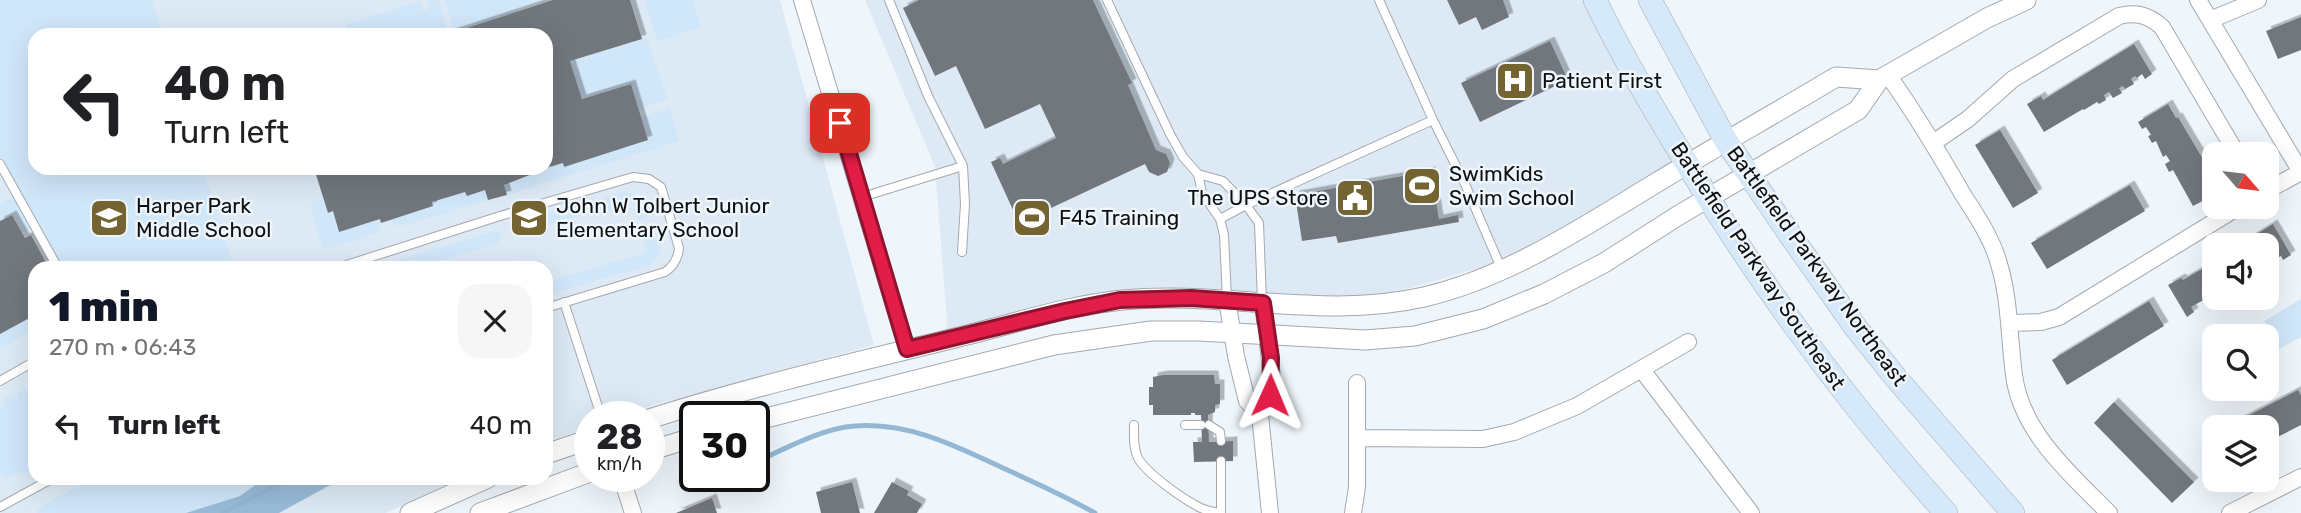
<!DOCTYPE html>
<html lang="en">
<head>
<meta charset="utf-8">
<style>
  :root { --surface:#fff; --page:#f6f6f6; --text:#202124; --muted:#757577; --accent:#111827 }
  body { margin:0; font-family:Rubik,sans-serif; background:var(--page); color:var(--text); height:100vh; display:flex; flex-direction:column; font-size:26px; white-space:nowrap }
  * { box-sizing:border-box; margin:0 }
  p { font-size:23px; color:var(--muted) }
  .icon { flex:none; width:38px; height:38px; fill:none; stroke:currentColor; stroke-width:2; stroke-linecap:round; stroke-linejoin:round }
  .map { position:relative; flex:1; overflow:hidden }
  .side { position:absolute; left:28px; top:261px; width:525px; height:224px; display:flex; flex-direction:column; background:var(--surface); border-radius:21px; box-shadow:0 7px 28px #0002 }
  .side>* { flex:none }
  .guide { position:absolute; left:28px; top:28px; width:525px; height:147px; border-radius:21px; box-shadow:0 7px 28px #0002; background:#fff; color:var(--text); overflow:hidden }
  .needle { width:46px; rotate:118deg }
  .fabs { position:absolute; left:2202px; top:142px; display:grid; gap:14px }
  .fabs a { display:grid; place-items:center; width:77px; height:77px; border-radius:14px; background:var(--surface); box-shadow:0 7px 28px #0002; font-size:35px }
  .speed { position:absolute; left:574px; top:401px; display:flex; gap:14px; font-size:35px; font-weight:700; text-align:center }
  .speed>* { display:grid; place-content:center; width:91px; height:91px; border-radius:50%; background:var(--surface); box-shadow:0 7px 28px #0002; line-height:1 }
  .speed small { font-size:18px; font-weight:400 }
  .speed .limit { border:4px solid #111; border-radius:10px; background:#fff; color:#111 }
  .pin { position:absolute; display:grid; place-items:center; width:60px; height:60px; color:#fff; margin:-30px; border-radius:14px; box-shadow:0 4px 10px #0006 }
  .me { position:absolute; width:77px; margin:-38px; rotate:1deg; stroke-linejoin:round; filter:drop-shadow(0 0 5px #0008) }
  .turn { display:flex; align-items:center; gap:24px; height:147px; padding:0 21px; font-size:32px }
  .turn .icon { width:91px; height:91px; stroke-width:2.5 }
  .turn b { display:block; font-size:49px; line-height:60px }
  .round { display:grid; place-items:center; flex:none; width:74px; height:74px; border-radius:21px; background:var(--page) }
  .summary { display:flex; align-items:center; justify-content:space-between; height:119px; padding:0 21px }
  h1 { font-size:42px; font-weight:800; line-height:52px; color:var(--accent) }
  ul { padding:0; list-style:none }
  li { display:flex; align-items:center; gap:21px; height:91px; padding:0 21px }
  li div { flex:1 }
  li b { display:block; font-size:26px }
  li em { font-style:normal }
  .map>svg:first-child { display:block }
</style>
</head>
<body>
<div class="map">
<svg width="2301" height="513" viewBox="0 0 2301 513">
  <defs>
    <filter id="shadow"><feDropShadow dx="4.5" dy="-4.5" stdDeviation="0" flood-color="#0004"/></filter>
  </defs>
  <rect width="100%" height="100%" fill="#eff6fb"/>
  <path fill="#ddeaf5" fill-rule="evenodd" d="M0,0H780L874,345L647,407L620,416H590V427L546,442V268H35V478H462L386,513H0ZM35,35H546V168H35Z
    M865,0H1595L1687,164L1552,246L1391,294L1263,304L1065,311L945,341L947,322L935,167Z"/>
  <path fill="#d0e6f9" d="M0,0H152L163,35H35V168H171L177,175L176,168H203L234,268H185L175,264L145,268H62L0,157Z
    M427,0H439L448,33L348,35L346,24L420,1L424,11L430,9Z
    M445,0H545L517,8V13L454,31Z
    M645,0H693L701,27L657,41Z
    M647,38L667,99L639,109L631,84L582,99L570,61Z
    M669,108L679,141L507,195L504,185L524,178V175L563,163L564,166L648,140L641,117Z
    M485,190L488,200L406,225H393L392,219L433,206L432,202L465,192L467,195Z
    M623,192C640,193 666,212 638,221L633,203L591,216L585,214L523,232L516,230L515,224Z
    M15,196L32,228L23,233L12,214L0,221V204Z
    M323,199L328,213L333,211L339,232L380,219V232L327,249L322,246L310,207L313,202Z
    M498,230L502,239L496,244L416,268H373Z
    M653,238L660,245V255L651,265L546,295V273L550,281L647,252L643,239Z
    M2301,299V337L2279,349L2264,321Z
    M35,315V329L0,349V334Z
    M23,390L35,391V469L23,475L20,472L5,478L0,476V408L5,405L3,400L8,397L10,399Z
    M93,478H265L240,496L186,513H38L37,509Z"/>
  <path fill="#99bcd9" d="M265,478H343L279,513H186L240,496Z"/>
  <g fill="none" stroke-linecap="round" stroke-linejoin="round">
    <path stroke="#94b7d4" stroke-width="5" d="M760,460C788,447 824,428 855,426C909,422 956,446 1003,468C1034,482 1065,496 1095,513
      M222,513L292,478"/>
  </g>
  <path fill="#71777c" filter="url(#shadow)" d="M553,0H630L642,39L570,61L582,99L631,84L648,140L564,167L563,163L546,168V35H445Z
    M919,0H1093L1132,83L1128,85L1156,150L1166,154L1170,163L1167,172L1158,176L1149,172L1145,164L1019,223L991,162L1000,158L1003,164L1056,138L1040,104L985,129L956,66L935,76L903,8Z
    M1447,0H1503L1509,17L1482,30L1476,17L1459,25Z
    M2301,17V50L2278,59L2266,31Z
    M1550,41L1568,80L1480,122L1461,83Z
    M2134,44L2152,74L2145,79L2142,74L2137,78L2135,76L2131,79L2134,84L2125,89L2123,86L2119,88L2122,93L2113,98L2109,92L2104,95L2106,100L2099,104L2097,102L2084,110L2083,109L2044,132L2027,104L2041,96L2043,100Z
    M2168,104L2176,118L2178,117L2213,176L2210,177L2214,183V195L2193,206L2173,170L2169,172L2165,164L2170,161L2166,155L2163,157L2156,141L2152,143L2148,136L2151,135L2146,127L2142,129L2138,122Z
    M2000,130L2038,193L2013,208L1975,145Z
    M314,168H545V169L504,185L507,195L488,200L485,190L467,196L465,192L432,202L433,206L381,223L380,219L339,232L333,211L328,213Z
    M1431,171L1439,219L1458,215L1459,222L1338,243L1336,236L1302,241L1295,195Z
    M2130,185L2145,211L2047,269L2031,243Z
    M12,215L25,238L31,235L49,268H35V315L0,334V221Z
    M2273,224L2291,255L2283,260L2281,256L2266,265V245H2242L2248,242L2247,240Z
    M2214,262V294L2191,307L2194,312L2187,317L2168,285L2181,278L2183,280Z
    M2149,301L2164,326L2067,385L2052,360Z
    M1163,375H1214L1215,384H1220V404L1215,405V412L1208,415L1209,442L1233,441V461L1194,462L1193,442H1202L1201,415H1195V413H1191V415H1153V405H1149V387H1153V377Z
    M2298,390L2301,395V425L2266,443V427H2226Z
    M2114,402L2194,482L2172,503L2094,423Z
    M852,482L860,513H821L816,492Z
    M892,482L909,491L907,495L922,504L917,513H874Z
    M712,498L717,513H676Z"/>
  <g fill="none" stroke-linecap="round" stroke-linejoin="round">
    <defs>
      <path id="service" d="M889,0L928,96L963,166L965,204L962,252
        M1107,0L1170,134L1183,157L1198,174L1202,193L1220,219L1224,235L1227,299
        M1379,0L1433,120L1465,184L1501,268
        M0,164L58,268
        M1198,174L1223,181L1246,205L1259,223L1262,301
        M862,197L963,166
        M1220,219L1246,205L1433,120
        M337,268L500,216L633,177L649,179L661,187L679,248C678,259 674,266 665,272L546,308
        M564,302L601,416
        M0,381L35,361
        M1134,425C1134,436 1133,448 1138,458C1146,473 1182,498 1197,506C1203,510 1211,511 1218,513
        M1185,425H1201
        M1209,425L1220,432L1221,441
        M0,507L53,478
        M1221,513V461"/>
      <path id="minor" d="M802,0L907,349
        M2198,0L2301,172
        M2210,20L2258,0
        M1888,75C1915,113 1939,153 1962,193C1976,215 1992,238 1999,264C2010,300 2009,338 2014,375C2021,432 2071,475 2109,513
        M1933,143L1968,119L2013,79L2119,16C2137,12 2148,15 2162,27L2237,154
        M2266,191L2301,172
        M1227,299L1236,356L1247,401L1260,415L1270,395L1272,377L1263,304
        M2010,323L2041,322L2059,317L2240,206
        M1642,370L1751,513
        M1260,415L1270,513
        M1357,438L1483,439L1514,432L1577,406L1688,342
        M621,476L633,513
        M1353,513L1357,487V383
        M2230,513L2301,477"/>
      <path id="tertiary" d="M649,419C750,387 853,363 955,338C1010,325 1065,306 1122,300C1223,290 1324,320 1424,297C1509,277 1583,227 1656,183C1715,147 1776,113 1836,77L1879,80
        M754,421L1054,345L1151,331H1199L1365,340L1415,336L1483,319L1544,294L1604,263L1679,215L1858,110L1879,80L1987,18L2026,0
        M649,451L695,437
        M546,454L590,439
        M410,513L488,478
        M480,513L590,472"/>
      <path id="secondary" d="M1595,0C1623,58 1656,113 1689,167C1765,292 1849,405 1946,513
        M1650,0L1726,141L1795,242L1856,328L1896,378L2013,513"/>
    </defs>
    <use href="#service" stroke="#a3a9ae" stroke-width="10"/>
    <use href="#minor" stroke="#a3a9ae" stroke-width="18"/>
    <use href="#tertiary" stroke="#a3a9ae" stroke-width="21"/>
    <use href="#secondary" stroke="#a3a9ae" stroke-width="24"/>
    <use href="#service" stroke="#fff" stroke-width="8"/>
    <use href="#minor" stroke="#fff" stroke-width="16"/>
    <use href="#tertiary" stroke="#fff" stroke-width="19"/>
    <use href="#secondary" stroke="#d5e9fa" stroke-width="23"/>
  </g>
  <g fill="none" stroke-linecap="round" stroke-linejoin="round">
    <defs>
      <path id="route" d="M840,123L907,349L1065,311L1120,300L1191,298L1263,303L1271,358L1270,395"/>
    </defs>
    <use href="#route" stroke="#92132f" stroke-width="18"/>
    <use href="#route" stroke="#e11d48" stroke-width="12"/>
  </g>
  <defs>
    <symbol id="hospital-square" viewBox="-11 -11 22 22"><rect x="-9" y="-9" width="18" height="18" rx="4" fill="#736432" stroke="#eff6fb"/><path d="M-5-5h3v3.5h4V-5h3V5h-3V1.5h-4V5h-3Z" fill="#fff"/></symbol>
    <symbol id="stadium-square" viewBox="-11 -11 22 22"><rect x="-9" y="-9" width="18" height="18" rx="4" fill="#736432" stroke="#eff6fb"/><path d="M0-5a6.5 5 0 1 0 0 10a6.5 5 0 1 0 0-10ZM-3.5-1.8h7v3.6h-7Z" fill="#fff"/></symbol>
    <symbol id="civic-square" viewBox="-11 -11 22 22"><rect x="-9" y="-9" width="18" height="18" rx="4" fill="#736432" stroke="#eff6fb"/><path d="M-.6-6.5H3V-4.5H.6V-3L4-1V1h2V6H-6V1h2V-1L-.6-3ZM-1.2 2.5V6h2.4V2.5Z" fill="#fff"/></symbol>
    <symbol id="school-square" viewBox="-11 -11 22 22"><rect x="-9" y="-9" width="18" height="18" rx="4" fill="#736432" stroke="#eff6fb"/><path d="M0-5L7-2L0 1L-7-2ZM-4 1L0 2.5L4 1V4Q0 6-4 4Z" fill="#fff"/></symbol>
  </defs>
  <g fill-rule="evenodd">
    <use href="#hospital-square" x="1493" y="59" width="44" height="44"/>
    <use href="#stadium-square" x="1400" y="164" width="44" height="44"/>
    <use href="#civic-square" x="1333" y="176" width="44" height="44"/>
    <use href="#school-square" x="87" y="196" width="44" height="44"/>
    <use href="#school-square" x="507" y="196" width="44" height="44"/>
    <use href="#stadium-square" x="1010" y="196" width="44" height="44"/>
  </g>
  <g text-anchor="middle" stroke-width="5" stroke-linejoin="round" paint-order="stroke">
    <g font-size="21" fill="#0d0f11" stroke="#eff6fb" text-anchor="start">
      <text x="1542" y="88">Patient First</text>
      <text x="1449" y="181">SwimKids<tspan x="1449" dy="24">Swim School</tspan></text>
      <text x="1328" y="205" text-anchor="end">The UPS Store</text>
      <text x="136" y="213">Harper Park<tspan x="136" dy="24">Middle School</tspan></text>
      <text x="556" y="213">John W Tolbert Junior<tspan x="556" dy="24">Elementary School</tspan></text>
      <text x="1059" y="225">F45 Training</text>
    </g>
    <g font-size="21" fill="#0d0f11" stroke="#eff6fb">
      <text transform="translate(1758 266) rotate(56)" y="7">Battlefield Parkway Southeast</text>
      <text transform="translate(1817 266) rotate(54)" y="7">Battlefield Parkway Northeast</text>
    </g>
  </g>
</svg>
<div class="fabs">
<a><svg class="needle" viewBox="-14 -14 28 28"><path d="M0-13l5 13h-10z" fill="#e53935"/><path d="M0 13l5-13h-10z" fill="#757577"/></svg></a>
<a><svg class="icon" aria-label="sound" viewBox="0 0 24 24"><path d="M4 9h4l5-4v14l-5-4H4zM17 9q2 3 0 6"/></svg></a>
<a><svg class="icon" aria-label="search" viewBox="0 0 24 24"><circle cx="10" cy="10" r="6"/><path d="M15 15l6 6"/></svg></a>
<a><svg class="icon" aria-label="layers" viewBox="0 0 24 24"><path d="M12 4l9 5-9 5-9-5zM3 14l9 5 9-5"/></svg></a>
</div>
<div class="speed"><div>28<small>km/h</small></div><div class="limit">30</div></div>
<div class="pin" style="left:840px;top:123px;background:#d93025"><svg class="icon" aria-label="arrive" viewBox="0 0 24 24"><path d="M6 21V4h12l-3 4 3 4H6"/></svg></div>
<svg class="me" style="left:1270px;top:395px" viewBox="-20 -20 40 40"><path d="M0-17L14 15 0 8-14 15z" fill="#e11d48" stroke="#fff" stroke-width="4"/></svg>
<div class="guide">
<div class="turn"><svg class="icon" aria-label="left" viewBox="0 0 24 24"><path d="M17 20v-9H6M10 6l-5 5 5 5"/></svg><div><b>40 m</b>Turn left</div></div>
</div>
<section class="side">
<div class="summary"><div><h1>1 min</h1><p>270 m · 06:43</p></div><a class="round"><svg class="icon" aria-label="close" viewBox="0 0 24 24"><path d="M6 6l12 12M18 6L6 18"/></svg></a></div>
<ul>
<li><svg class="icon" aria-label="left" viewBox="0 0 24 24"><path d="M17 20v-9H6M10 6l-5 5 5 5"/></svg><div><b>Turn left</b></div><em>40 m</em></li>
</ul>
</section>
</div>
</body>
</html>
